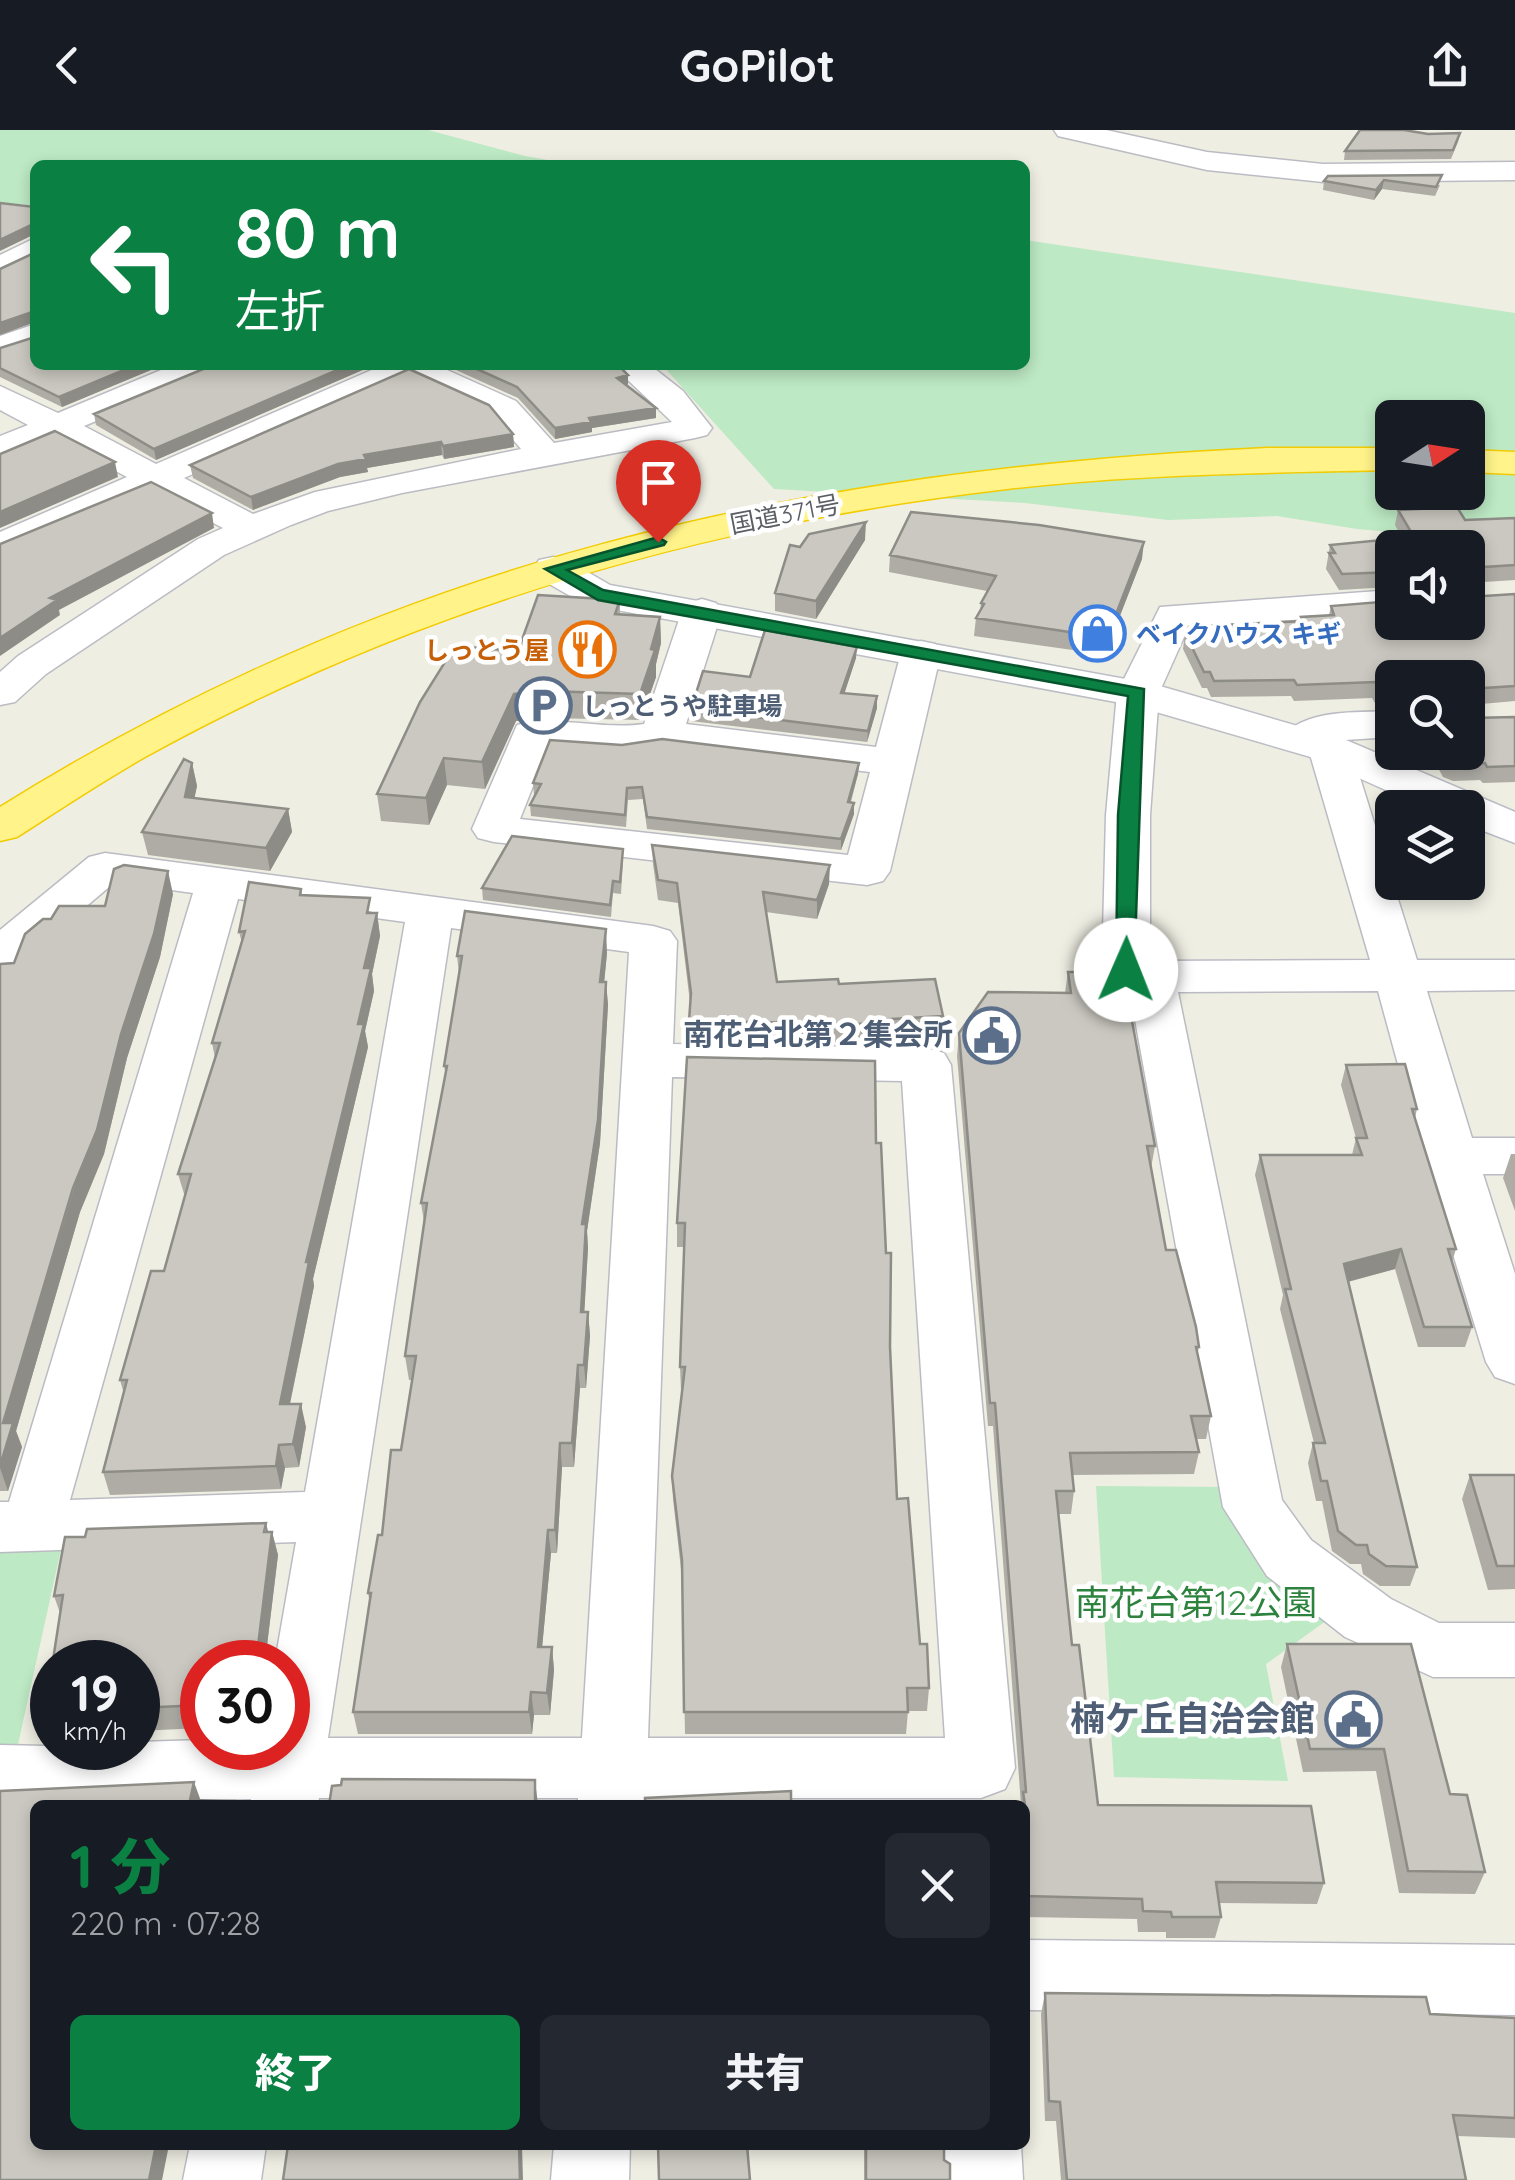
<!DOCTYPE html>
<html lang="ja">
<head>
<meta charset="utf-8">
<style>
  :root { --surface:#171b24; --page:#242831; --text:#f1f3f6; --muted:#9ea1a6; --accent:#0b8043 }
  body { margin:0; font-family:Quicksand,"Noto Sans JP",sans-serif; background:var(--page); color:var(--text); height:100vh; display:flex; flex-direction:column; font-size:38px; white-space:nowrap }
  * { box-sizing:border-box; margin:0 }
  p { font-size:32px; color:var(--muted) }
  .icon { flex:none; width:55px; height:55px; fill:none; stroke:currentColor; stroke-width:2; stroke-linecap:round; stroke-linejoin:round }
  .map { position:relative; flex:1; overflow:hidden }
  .details { position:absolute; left:30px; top:1670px; width:1000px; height:350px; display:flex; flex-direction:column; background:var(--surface); border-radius:15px; box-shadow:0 5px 15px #0003 }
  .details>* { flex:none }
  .hud { position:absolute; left:30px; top:30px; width:1000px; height:210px; border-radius:15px; box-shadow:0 5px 15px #0003; background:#0b8043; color:#fff; overflow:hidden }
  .needle { width:65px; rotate:78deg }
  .fabs { position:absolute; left:1375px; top:270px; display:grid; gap:20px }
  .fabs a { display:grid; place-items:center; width:110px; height:110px; border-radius:15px; background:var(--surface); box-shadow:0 5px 15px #0003; font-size:50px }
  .speed { position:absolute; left:30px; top:1510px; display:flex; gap:20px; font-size:50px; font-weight:700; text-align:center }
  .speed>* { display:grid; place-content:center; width:130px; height:130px; border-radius:50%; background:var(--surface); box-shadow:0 5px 15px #0003; line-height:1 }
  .speed small { font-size:25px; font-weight:400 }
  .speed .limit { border:15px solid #d22; background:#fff; color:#111 }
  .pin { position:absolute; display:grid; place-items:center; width:85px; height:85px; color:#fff; margin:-102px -42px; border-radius:50% 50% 50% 0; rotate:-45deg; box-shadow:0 0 10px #0007 }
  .pin .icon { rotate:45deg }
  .me { position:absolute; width:110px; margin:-55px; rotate:1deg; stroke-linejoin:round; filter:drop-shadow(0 0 8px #0008) }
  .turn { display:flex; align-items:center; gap:35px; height:210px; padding:0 40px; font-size:45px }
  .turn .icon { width:130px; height:130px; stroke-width:2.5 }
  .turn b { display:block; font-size:70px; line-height:85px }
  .round { display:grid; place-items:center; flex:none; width:105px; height:105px; border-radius:15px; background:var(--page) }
  .summary { display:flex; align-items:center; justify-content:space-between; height:170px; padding:0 40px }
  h1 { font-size:60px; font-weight:800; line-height:75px; color:var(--accent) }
  .cta { display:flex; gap:20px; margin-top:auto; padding:20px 40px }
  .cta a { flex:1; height:115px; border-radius:15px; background:var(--accent); color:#fff; font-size:40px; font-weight:800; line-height:115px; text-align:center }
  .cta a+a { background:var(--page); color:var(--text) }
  header { display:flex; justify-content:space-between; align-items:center; height:130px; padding:0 40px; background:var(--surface); font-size:45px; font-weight:800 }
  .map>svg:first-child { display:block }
</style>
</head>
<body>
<header><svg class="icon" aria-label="back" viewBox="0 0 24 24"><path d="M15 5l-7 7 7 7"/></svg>GoPilot<svg class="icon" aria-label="share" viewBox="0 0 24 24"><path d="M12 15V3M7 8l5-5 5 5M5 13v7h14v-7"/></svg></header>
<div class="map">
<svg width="1515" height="2050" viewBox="0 0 1515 2050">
  <rect width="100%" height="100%" fill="#efeee3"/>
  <path fill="#bde9c4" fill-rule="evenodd" d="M0,0H428L525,26L577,35H35V76L20,74L0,82Z
    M1025,110L1515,183V413L1357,399L1277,386L1168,390L1025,373L774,359L662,235H1025ZM1392,288H1468V362H1392Z
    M1096,1356L1233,1357L1344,1478L1266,1534L1288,1651L1114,1647Z
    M62,1415L17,1619L0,1620V1416Z"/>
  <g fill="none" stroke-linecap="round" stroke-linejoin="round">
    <defs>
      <path id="street" d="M1054,0H1106L1207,22L1323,34L1515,32V50L1323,52L1207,40L1058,6Z
        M35,108V130L0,147V125Z
        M35,194V215L0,227V206Z
        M173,235H219L214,242L84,296L156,334L383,235H436L516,271L554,313L672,292L612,235H650L683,261L712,298L707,305L695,308L402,363L328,381L291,395L224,425L46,544L15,572L0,575V542L18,526L198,409L223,398L154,362L0,427V402L127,347L55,309L0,330V306L28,295L0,280V256L58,283ZM410,248L492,285L521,319L315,362L253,384L184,348Z
        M1392,460V484L1189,496L1159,563L1150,685V831L1370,830L1309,621L1286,619L1280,610C1302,578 1358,583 1392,581V607L1345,610L1351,619L1417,830H1515V860L1427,861L1472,1008H1515V1044H1483L1515,1144V1254L1495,1247L1486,1232L1423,1026L1378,861L1178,862L1282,1370L1311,1410L1391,1469L1439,1493H1515V1547H1433L1345,1507L1267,1446L1223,1377L1129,856L1109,851L1102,840L1106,685L1117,563L1160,477Z
        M702,469L716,473L722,481L686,594L876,617L901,523L907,514L921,511L935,514L941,523L890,741L883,751L867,755L494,712L478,708L472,699L517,595C558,585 602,600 644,594L682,481L688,473ZM662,617L870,642L848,725L520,689L548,618L623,623Z
        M105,723L653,796L670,801L677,811L673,914L926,918L944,923L951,935L1015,1638L1005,1659L981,1668H646V1675H578V1668H319L318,1675H250L251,1669L0,1675V1615L138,1618V1612L202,1610V1618H288V1532H275L296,1412L0,1422V1372H9L193,763L115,752L17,835L0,839V800L89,727ZM238,769L405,792L305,1362L70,1370ZM451,798L629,822L582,1608H328ZM672,947L902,951L945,1608H648Z
        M1025,1810L1515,1815V1885L1025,1880Z
        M190,2015H266L261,2050H183Z
        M554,2015H630L629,2050H551Z
        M945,2015H1021L1023,2050H945Z"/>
      <path id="secondary" d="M553,427L567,430L610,455L1153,554L1346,610L1515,682V713L1468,695V678H1426L1314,628L1132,575L584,474L539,448L533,439L539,430Z"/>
      <path id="highway" d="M1267,318H1392V340C1264,343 1135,344 1007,359C705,394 412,479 145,627C101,652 59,680 17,707L0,711V677C399,428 802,340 1267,318Z
        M1468,320L1515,322V344L1468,342Z"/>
    </defs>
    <use href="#street" stroke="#bbbcc3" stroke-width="3"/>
    <use href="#secondary" stroke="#bbbec5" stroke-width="3"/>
    <use href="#highway" stroke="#f2cb00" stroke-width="3"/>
    <use href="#street" fill="#fff" fill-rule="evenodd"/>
    <use href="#secondary" fill="#fff" fill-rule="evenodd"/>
    <use href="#highway" fill="#fff38a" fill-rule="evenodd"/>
  </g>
  <path fill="#aeaca5" d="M1460,3L1458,12L1451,29L1344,30L1345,21L1428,4Z
    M1328,46L1440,55L1435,66L1382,59L1374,70L1323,60L1324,51Z
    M0,218L163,235L62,277L0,247Z
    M213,235H374L156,330L96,295L94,284Z
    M445,235H618L628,256L656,288L592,298V302L555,309L518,268Z
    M513,304L514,317L444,329L442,325L367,338L368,342L340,347L253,380L193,348L190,335Z
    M1398,380L1465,390L1515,388V450L1469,453V467L1515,464V571L1470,575V588L1515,587V652L1483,653L1480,650L1453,651L1443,647L1437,636L1424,637L1417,622H1468L1392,548V578H1378L1372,568L1294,571L1291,566L1211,567L1207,558H1202L1183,519L1185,503L1300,491L1301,487L1329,485L1331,476L1468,492L1392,418V457L1339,460L1326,439L1330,415L1402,408L1395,395Z
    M865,410L816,489L775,481V463L800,417Z
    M890,425L1142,429L1109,514L1105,513L1101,524L974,506L976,488L980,480L981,473L987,461L889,442Z
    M620,470V484L660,487L661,513L656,534V547L641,590L548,588L516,591L485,659L447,655L429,695L381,691L377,664L518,521Z
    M856,528L844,563L877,578L867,612L691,591V579L750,547Z
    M192,633L197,656L194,668L288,679L292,702L270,741L148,725L142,702Z
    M859,633L858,644L851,672L854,673V684L841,720L647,699L643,669L628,670L626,697L531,686L530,675L535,665H534L533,653Z
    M652,715L829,754L817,789L766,782L777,852L839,854L943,886L942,906L874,910V913L690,911V873L678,773L658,770L653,734Z
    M623,731L621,764L613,763L611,787L483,770L482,758Z
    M301,759L302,765L377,783L380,806L372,844L374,861L365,901L368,917L313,1149L314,1156L290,1274L306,1297L299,1337L285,1338L281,1359L110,1365L103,1342L124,1264L120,1250L164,1141L185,1067L178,1044L215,928L212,913L242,813L239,802Z
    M173,764L160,827L127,928L104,1024L80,1082L16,1301L22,1317L8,1361H0V834L14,833L51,789L105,776Z
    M607,823L604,852H606L608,875L600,1013L587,1101L588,1118L584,1182H588L590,1206L586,1258H580L574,1337H562L557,1423H551L542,1517H552L554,1540L550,1585H534L532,1604H358L353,1582L370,1474L368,1463L401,1320L412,1250H409L405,1226L424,1092L421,1073L446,946L444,936L459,844L457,826Z
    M1068,842L1155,1016L1151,1038L1166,1120L1199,1217L1197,1225L1211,1286L1206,1309H1196L1199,1322L1194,1344L1072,1345L1074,1361L1071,1384H1058L1072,1515L1098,1675L1324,1753L1317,1774L1219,1773L1221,1787L1215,1808H1166V1802H1138L1137,1789L1025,1787V1675H1021L993,1296H988L957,926L959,903L1065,863Z
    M1346,935L1417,979L1415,988L1456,1119L1452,1132L1472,1197L1465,1217H1418L1395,1139L1348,1152L1417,1437L1410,1456H1380L1363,1444L1361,1434H1350L1332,1421L1322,1371H1316L1308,1333L1313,1313H1314L1280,1179L1283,1165L1255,1045L1260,1025H1352L1356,1008L1341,955Z
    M876,1013L890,1217L897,1369L920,1514L929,1558L927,1581H908L906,1604H685L682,1448L673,1369L672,1346L682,1261H681L680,1237L684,1117H677V1093Z
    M1511,1024H1515V1081L1503,1048Z
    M1470,1345H1515V1459L1488,1460L1462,1369Z
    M268,1402H272L278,1425L265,1532H202V1598L138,1601V1532H52V1547L51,1543L60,1483L54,1466Z
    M1287,1514L1450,1664L1485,1742L1475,1764L1399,1763L1376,1641L1303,1642L1281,1537Z
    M1045,1863L1515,1888V2008L1457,2006L1466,2050H1061L1056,1991H1045L1041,1884Z
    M864,2015H944V2030L950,2050H864Z"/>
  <path fill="#8d8c86" d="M1384,50L1382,59L1374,70L1376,60Z
    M31,95L33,105L0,121V110Z
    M35,181V192L0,205V193Z
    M136,235H163L62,277L59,267Z
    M349,235H374L156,330L154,319Z
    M628,245V255L617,248Z
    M656,278V288L592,298V302L555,309V298L589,288Z
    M513,304L514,317L444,329L443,316Z
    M441,312L442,325L367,338L368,342L340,347L253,380L251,367L364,325Z
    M115,332L118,347L0,398V382Z
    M212,383L214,398L59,480L60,485L0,526V508L50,468Z
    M866,392L865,410L816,489V471Z
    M1144,412L1142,429L1109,514L1111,497Z
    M660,487L661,513L656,534V547L641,590L640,564Z
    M1107,496L1105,513L1101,524L1103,507Z
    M857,517L856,528L841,574V563Z
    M546,561L548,588L516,591L485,659L482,632L514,564Z
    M877,566V578L867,612L868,601Z
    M444,628L447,655L429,695L426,668Z
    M192,633L197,656L190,690L185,667Z
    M859,633L858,644L847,683L848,672Z
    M854,673V684L841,720V709Z
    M288,679L292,702L270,741L266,718Z
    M830,735L829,754L817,789V770Z
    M168,741L173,764L160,827L127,928L104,1024L80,1082L16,1301L22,1317L8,1361L0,1338L3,1293L121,904Z
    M377,783L380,806L372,844L374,861L365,901L368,917L313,1149L314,1156L285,1297L280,1274L306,1132L358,894L364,838Z
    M606,799L607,823L602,875L600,852Z
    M606,852L608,875L600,1013L587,1101L588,1118L583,1206L581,1182L582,1094Z
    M1401,1119L1395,1139L1339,1154L1344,1134Z
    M588,1182L590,1206L586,1258L584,1235Z
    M578,1235L580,1258L574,1337L572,1313Z
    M301,1274L306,1297L299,1337L293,1314Z
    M560,1313L562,1337L557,1423L555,1400Z
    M279,1315L285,1338L281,1359L276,1336Z
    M266,1393L271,1413L272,1402L278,1425L265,1532H256Z
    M548,1400L551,1423L540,1540L538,1517Z
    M552,1517L554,1540L550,1585L547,1563Z
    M531,1562L534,1585L532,1604L529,1582Z
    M535,1650L538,1675H535Z
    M194,1652L202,1674L190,1670Z
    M156,2015H169L162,2050H149Z
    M519,2015H522L523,2050H520Z"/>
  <path fill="#cac8c0" stroke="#8d8c86" stroke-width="2.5" d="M1360,0H1404L1428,4L1460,3L1453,20L1345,21Z
    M1442,45L1436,57L1384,50L1376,60L1324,51L1328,46Z
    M0,73L35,77V96L31,95L0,110Z
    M35,111V186V181L0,193V139L34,123Z
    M35,207V235H136L59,267L0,238V218Z
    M213,235H349L154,319L94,284Z
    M468,235H618L628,245L617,248L656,278L589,288L591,292L555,298L517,257Z
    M409,239L489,275L513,304L443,316L441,312L364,325L366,329L338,334L251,367L190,335Z
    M55,301L115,332L0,382V324Z
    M151,352L212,383L50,468L57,470L0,508V414Z
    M1457,377L1465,390L1515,388V435L1469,438V467L1515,464V556L1469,559L1470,588L1515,587V636L1487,637L1485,633L1457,635L1447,631L1443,622H1468V548H1392V562H1382L1376,552L1297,555L1294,550L1214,551L1210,542H1204L1185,503L1188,497L1303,491L1301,487L1334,485L1331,476L1392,471V492H1468V418H1392V442L1342,444L1329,423H1335L1330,415L1414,407L1398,380Z
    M911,382L1039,395L1144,412L1111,497L1107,496L1103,507L976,488L984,474L981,473L996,446L890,425Z
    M866,392L816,471L775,463L790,415L800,417L809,404Z
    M538,465L620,470L615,484L660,487L651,519L655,520L640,564L546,561L514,564L482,632L444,628L426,668L377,664L420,572L455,516L518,521Z
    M765,500L857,517L841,563L877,566L868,601L691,579L703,541L750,547Z
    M662,609L859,633L848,672L854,673L841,709L647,687L642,657L627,658L625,685L530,675L541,654L533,653L550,610L622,615Z
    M184,629L192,633L185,667L288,679L266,718L142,702Z
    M512,706L623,719L620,752L613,751L610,775L482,758Z
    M652,715L830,735L817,770L763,762L777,852L838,849L839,854L935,849L943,886L875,890V894L689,891L691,863L677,753L658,750Z
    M124,735L168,741L154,804L121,904L97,1000L73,1058L3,1293H13L0,1336V834L14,833L25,804L43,789H51L59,776H105L114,739Z
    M249,752L301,759L300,765L370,768L367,783H377L364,838H371L358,894H364L306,1132H309L280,1274H301L293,1314L279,1315L276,1336L103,1342L127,1250H120L151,1141H164L191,1044H178L220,913H212L245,801L239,802Z
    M465,781L606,799L600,852H606L598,990L582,1094H586L581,1182H588L584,1235H578L572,1313H560L555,1400H548L538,1517H552L547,1563L531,1562L529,1582H353L371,1463H368L378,1405H382L391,1320H401L416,1226H405L427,1073H421L447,936H444L462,826H457Z
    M1068,842H1123L1155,1016H1147L1166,1120H1176L1196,1197L1199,1217H1196L1211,1286H1191L1199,1322L1070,1323L1074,1361H1056L1072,1515H1079L1098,1675L1311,1676L1324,1753L1216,1752L1221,1787H1172L1171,1782L1143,1781L1142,1769L1025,1766V1675L1023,1662H1026L995,1273H990L959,903L988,862L1071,863Z
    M687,927L875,931L876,1013H881L886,1123H891L890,1217L897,1369L908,1368L920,1514H927L929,1558H907L908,1582H684L682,1430L672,1346L685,1237H680L685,1093H677Z
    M1405,934L1417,979H1412L1456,1119H1448L1472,1197H1424L1401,1119L1344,1134L1417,1437L1386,1436L1369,1424L1367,1415H1356L1338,1401L1327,1351H1321L1313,1313H1325L1285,1159H1291L1260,1025H1362L1356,1008H1367L1346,935Z
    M1470,1345H1515V1436H1497Z
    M266,1393L264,1402H272L256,1532H202V1575L138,1578V1532H52V1542L51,1543L63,1465L54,1466L65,1407H85L87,1399Z
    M1287,1514H1411L1450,1664L1467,1665L1485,1742L1408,1741L1384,1619H1310Z
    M342,1649L535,1650V1675H329L332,1656L341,1655Z
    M194,1652L190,1670L235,1671L234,1675H35V2015H156L149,2050H0V1661Z
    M791,1661V1673L853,1675H645V1668Z
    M1045,1863L1426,1867L1430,1884L1515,1888V1988L1453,1985L1466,2050H1067L1060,1972L1049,1971Z
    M288,2015H519L520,2050H283Z
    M658,2015H747L750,2050H659Z
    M866,2015H944V2030L950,2034V2050H866Z"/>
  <path fill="#0b8043" stroke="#07532c" stroke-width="2.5" d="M658,407L666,412L664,415L567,440L603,460L1144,559L1134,844L1126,846L1116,840L1118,685L1128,566L598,470L545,439Z"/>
  <defs>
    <symbol id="shop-ring" viewBox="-11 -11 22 22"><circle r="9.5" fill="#fff" stroke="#3f7fe0" stroke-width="1.5"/><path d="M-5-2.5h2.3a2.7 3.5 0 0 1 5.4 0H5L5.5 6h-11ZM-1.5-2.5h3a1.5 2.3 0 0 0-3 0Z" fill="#3f7fe0"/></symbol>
    <symbol id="restaurant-ring" viewBox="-11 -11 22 22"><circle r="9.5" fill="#fff" stroke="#e8710a" stroke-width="1.5"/><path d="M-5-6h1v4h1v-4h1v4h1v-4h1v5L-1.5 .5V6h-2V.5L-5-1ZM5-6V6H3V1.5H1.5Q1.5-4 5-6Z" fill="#e8710a"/></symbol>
    <symbol id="parking-ring" viewBox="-11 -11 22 22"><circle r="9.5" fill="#fff" stroke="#5c6f8a" stroke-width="1.5"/><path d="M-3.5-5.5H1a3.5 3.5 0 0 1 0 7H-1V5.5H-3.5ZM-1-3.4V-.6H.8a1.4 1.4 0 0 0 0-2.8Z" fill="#5c6f8a"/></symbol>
    <symbol id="civic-ring" viewBox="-11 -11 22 22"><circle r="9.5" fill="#fff" stroke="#5c6f8a" stroke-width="1.5"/><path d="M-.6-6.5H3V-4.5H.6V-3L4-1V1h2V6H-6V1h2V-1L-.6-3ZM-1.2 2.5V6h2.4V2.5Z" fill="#5c6f8a"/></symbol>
  </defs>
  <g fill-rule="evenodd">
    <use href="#shop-ring" x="1066" y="472" width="63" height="63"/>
    <use href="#restaurant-ring" x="556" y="488" width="63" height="63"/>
    <use href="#parking-ring" x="512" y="544" width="63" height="63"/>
    <use href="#civic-ring" x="960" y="874" width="63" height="63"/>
    <use href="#civic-ring" x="1322" y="1558" width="63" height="63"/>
  </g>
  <g text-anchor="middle" stroke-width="9" stroke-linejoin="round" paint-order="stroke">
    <g font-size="25" fill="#5b5e65" stroke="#fff">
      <text transform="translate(785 384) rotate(-11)" y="9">国道371号</text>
    </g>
    <g font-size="25" font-weight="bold" fill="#366cbe" stroke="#fff" text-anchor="start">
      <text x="1136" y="513">ベイクハウス キギ</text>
    </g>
    <g font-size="25" font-weight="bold" fill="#c56008" stroke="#fff" text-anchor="end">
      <text x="549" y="529">しっとう屋</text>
    </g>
    <g font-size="25" font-weight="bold" fill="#4e5e75" stroke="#fff" text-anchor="start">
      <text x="582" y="585">しっとうや駐車場</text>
    </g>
    <g font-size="30" font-weight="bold" fill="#4e5e75" stroke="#fff" text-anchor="end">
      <text x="953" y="915">南花台北第２集会所</text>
    </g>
    <g font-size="35" fill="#2d823e" stroke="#fff">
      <text x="1196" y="1485">南花台第12公園</text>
    </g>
    <g font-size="35" font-weight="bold" fill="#4e5e75" stroke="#fff" text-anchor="end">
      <text x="1315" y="1601">楠ケ丘自治会館</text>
    </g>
  </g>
</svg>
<div class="fabs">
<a><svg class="needle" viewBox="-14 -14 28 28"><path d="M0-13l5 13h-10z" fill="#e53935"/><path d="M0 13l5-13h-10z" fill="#9ea1a6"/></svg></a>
<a><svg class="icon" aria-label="sound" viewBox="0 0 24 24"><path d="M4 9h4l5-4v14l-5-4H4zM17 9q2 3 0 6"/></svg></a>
<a><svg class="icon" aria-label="search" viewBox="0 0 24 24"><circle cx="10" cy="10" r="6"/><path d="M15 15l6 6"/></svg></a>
<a><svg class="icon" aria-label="layers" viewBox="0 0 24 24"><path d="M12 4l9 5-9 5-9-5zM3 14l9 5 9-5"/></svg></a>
</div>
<div class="speed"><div>19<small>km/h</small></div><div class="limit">30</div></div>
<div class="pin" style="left:658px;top:412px;background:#d93025"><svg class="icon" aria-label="arrive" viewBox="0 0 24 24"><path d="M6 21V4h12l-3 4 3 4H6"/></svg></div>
<svg class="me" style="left:1126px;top:840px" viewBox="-20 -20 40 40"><circle r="19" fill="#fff"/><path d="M0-13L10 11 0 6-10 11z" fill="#0b8043"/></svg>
<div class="hud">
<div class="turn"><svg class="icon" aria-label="left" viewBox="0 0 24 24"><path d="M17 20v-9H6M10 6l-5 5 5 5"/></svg><div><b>80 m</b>左折</div></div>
</div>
<section class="details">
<div class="summary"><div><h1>1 分</h1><p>220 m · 07:28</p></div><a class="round"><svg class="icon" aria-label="close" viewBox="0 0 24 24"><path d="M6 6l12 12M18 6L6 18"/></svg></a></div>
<div class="cta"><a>終了</a><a>共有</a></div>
</section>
</div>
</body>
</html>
